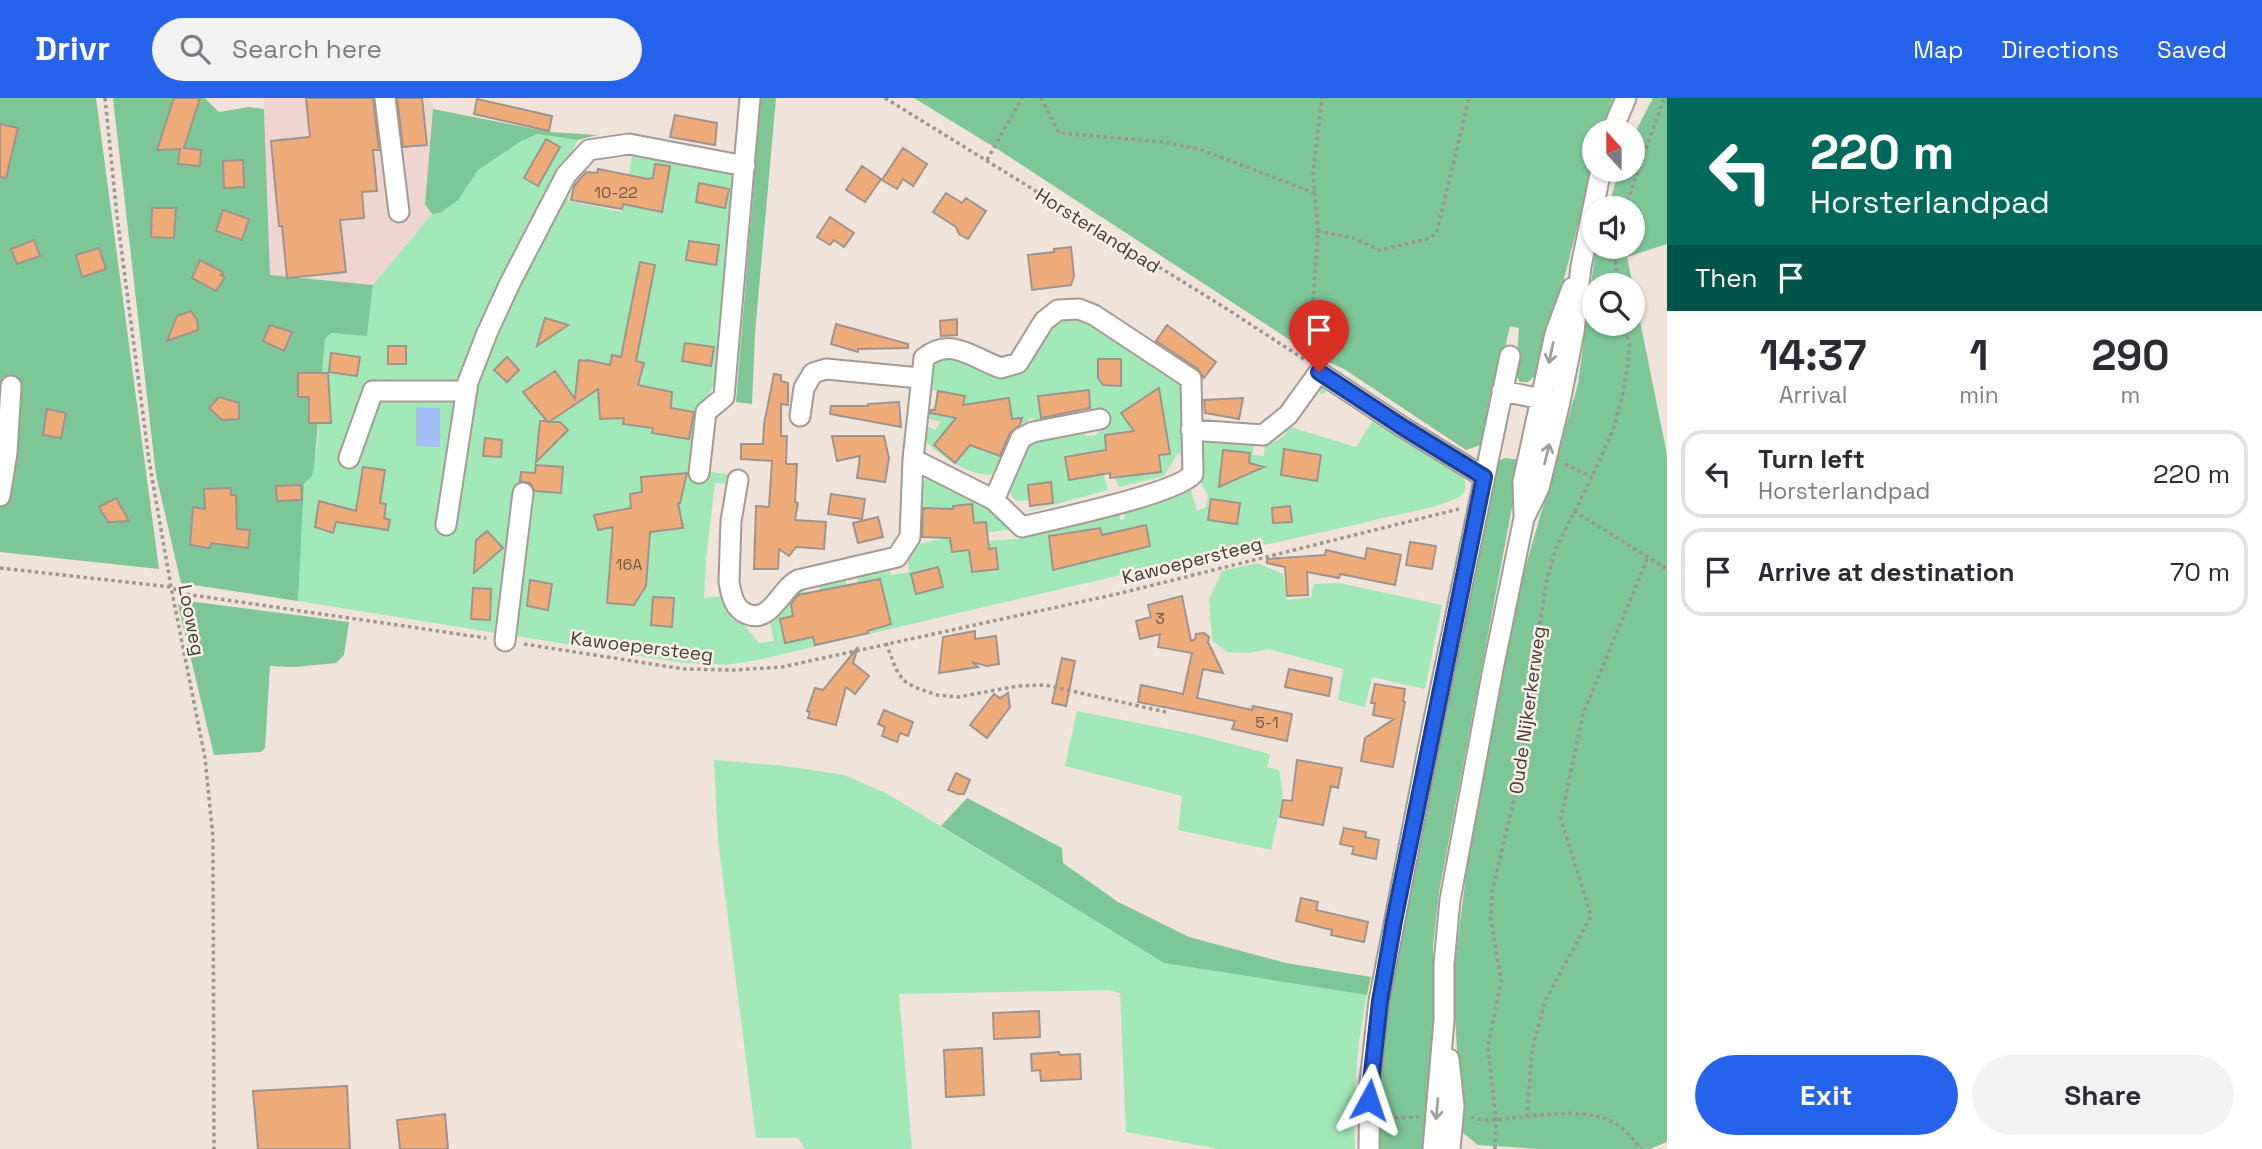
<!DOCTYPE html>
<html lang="en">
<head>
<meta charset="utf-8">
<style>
  :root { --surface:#fff; --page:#f2f2f3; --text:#2b2b33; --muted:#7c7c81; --line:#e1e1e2; --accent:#2563eb }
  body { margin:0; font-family:"Space Grotesk",sans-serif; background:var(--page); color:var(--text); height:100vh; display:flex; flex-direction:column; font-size:26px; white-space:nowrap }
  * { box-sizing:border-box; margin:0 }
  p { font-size:23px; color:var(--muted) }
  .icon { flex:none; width:38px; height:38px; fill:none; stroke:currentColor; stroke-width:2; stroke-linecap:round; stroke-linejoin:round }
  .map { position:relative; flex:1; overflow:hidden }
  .drawer { display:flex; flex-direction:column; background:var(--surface); width:595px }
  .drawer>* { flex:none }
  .banner { background:#00695c; color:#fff; overflow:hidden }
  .needle { width:46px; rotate:339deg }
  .controls { position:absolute; left:1582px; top:21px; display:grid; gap:14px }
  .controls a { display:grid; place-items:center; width:63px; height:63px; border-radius:50%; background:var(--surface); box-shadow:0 2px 5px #0004; font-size:35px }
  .pin { position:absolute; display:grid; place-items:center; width:60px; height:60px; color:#fff; margin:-72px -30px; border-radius:50% 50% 50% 0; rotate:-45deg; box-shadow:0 0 7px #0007 }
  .pin .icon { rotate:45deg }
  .me { position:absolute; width:77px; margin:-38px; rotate:5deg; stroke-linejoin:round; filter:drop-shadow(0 0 5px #0008) }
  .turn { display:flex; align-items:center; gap:24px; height:147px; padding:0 28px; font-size:32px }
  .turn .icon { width:91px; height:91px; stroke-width:2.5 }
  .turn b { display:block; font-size:49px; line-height:60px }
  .then { display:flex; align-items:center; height:66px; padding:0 28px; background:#0003; gap:14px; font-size:26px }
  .eta { display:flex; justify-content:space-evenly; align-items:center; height:119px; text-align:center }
  .eta b { font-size:42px; font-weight:600; line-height:49px }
  .primary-button { display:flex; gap:14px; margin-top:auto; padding:14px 28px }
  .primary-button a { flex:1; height:80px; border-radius:42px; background:var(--accent); color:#fff; font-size:28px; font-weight:600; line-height:80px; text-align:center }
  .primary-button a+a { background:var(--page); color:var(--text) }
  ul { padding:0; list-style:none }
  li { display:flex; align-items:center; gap:21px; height:88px; margin:0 14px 10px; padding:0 14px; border:4px solid var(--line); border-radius:21px }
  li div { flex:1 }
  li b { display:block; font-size:26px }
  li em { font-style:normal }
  header { display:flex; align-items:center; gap:42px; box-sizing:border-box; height:98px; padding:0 35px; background:var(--accent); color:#fff }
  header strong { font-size:33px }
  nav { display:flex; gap:38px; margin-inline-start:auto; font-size:24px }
  .search { width:490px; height:63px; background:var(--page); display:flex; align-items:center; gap:18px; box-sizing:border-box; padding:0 24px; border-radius:38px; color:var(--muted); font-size:26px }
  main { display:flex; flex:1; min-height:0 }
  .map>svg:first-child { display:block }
</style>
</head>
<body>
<header>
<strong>Drivr</strong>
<div class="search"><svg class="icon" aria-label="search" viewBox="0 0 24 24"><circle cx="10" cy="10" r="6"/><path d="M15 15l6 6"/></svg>Search here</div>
<nav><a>Map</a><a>Directions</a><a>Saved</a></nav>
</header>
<main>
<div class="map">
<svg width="1667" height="1051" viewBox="0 0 1667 1051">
  <rect width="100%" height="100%" fill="#efe3da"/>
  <path fill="#efd5d0" d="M264,0H430L433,11L425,106L432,116L373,187L270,178Z"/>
  <path fill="#a1e8b7" d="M537,36L578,42L560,75L571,82L568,103L622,114L633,54L742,74L721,262L714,286L699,317L694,372L735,377L733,386L715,385L706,461L704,500L725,498L732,512L759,545L774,543L769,519L803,487L811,522L825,518L818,483L844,477L847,487L858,484L856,473L888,465L891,477L909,474L907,454L913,447L950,439V433L918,437L919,384L930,379L940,381L950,394L963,388L1014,431L976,436V444L1028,440L1027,432L1062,424L1065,430L1072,429L1071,422L1118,410L1120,422L1125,421L1123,408L1151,401L1152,406L1164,402L1163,395L1190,389L1197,413L1206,409L1208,397L1199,382L1202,340L1254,341L1253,357L1264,358L1265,344C1278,346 1283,339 1290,329L1356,349L1376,318L1328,290L1325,295L1320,296V287L1333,286L1464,379C1466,386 1467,394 1460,398C1446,408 1401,416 1383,420C1311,437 1240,453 1168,466L758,562L726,567L683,565L298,503L304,385L312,378L317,348L325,241L331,235L367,238L373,187L432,116L440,115L466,91L477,72L520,44Z
    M1062,217H1082L1183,283L1185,327L1178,330L1185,333C1186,347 1190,362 1181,374L1179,373L1186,360L1178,355L1164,378L1119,389L1112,374L1104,376L1108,392L1030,413L1029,412L1048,407L1047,401L1016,403C1011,398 1008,389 1009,382C1010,375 1023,346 1028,341C1042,330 1073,328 1087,338L1096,337L1109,319L1097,315L1085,318L1082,300L1061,304L1064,321L1036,327L1034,320L1028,321L1029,330L1024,331L1021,322L997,325L994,340L1016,344C1012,354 1009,366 1000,373C981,387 938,357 924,342L925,327L935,332L941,324L923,319L935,307L937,293L928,290C930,274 930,259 947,253C964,257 980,270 997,273C1038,280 1034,229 1062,217Z
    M1257,465L1283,476L1287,502L1311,499L1314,486L1339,485L1442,507L1425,591L1372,579L1365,609L1338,602L1343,571L1268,551L1250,555L1227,554L1212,542L1209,502L1222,473Z
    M1077,613L1193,636L1270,656L1267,669L1279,672L1283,698L1271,752L1178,732L1182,698L1065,668Z
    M714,662L785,668L844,677L886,695L1164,865L1367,897C1356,950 1353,997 1355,1051H1219L1126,1034L1120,895L1107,892L899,896L912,1051H805L798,1040H756L718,742Z"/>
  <path fill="#7dc696" d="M0,0H96L159,471L0,454Z
    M113,0H205L219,14L249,9L264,11L270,177L373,187L367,238L331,235L325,241L314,371L312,378L304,386L298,503L181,485L156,377Z
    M761,0H776L755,235L752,306L736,304Z
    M914,0H1613L1601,33H1594V53L1581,115L1540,273L1528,284H1520L1516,277L1519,230L1510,228L1483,346L1466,352L1344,271L1313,257L1002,54Z
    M1653,0H1667V146L1627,159L1633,187H1594V226H1633V188L1667,357V1044L1650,1051H1542L1478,1047L1462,1034L1455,918V865L1469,754L1521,485L1578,286L1595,156L1597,149H1633V110H1608L1619,72H1633V38Z
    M433,11L550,34L597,37L578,42L537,36L520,44L478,72L458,102L440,115L432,116L425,106Z
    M1505,360L1521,362L1439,794L1433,848L1434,977L1424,1051H1378L1385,910L1496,364Z
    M188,503L349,524L344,557L336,565L294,569L270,568L265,650L261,654L214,657L178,507Z
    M967,700L1062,750L1063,765L1118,804L1189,839L1286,865L1371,879L1367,897L1164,865L941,728Z"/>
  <path fill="#a4bef3" d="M416,309L440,310V349L416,348Z"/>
  <path fill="#eeac7b" stroke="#9f938c" stroke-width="2" d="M174,0H200L184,50L201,52L200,68L178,66L180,51L157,52Z
    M306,0H373L379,52H373L377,93L362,94L364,120L340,122L346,174L287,180L282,128H279L271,43L310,39Z
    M397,0H422L427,47L403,49Z
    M477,1L552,18L549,33L474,16Z
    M675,17L717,25L715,47L670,39Z
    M0,26L18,30L6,80L0,79Z
    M546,41L560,49L538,88L524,80Z
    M903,50L927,66L913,88L903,81L897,91L882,82Z
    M243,62L244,89L224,90L223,63Z
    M655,66L670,68L662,114L623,106L622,111L571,102L574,88L586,74L597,75L598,71L648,81L653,80Z
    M862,68L881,81L865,104L846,92Z
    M699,85L729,91L725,110L696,104Z
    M946,95L962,105L966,100L986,113L968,141L959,136L956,129L933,114Z
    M152,110H176L174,140L151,139Z
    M223,112L249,121L242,142L216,133Z
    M830,119L854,135L844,149L834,142L830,147L817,139Z
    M34,142L40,158L17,166L11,151Z
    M689,143L719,147L716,167L686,162Z
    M1071,149L1074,178L1071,187L1032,192L1028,157L1054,154V151Z
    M99,150L106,171L82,179L76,157Z
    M200,162L223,174L221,177L225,179L216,193L192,180Z
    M640,164L655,167L636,263L644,265L638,287L672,294L671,310L694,314L689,341L652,335L653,330L623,326L624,320L600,321L598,291L549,324H560L568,332L536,364L540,323H547L523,294L555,273L575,301L579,262L587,263V262L610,267L612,257L621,259Z
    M191,213L197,222L198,232L167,243L177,218Z
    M545,220L568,227L537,248Z
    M957,221V237L941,238L940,223Z
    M836,226L908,246V250L858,251V254L831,246Z
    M270,227L292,234L284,253L263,243Z
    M1167,227L1216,264L1204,280L1198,271L1156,243Z
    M685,245L714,249L711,268L682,263Z
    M388,248H406V266H388Z
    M331,255L360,259L357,278L329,274Z
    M507,259L519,272L507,284L494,272Z
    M1098,261H1121V288L1103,287L1098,280Z
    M298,275H328L331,325H309V299H298Z
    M774,276L781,277V283L788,285V307L781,306V338H787L786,366H797L795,404L798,405L795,422L826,424L824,451L796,449L789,458L779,451L778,471H754L756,408L769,409L772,363L741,361V346H763L764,326Z
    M1159,290L1170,356L1159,357L1161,374L1110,380V375L1069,382L1065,359L1106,352L1105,337L1134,333L1121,315Z
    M1089,292L1090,310L1041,320L1038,298Z
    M938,293L965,298L963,307L1009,300L1012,321L1022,320L1020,327L1010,335L1000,358L970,347L955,365L934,347L956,320L930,315L931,312H935Z
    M219,299L239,305V321L222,322L209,310Z
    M1243,300L1239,321L1205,315L1204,302Z
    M899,304L901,329L830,316L831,308H868V306Z
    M47,311L66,315L61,340L43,337Z
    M832,338H884L889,360L885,384L857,380L860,358L837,363Z
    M485,340L502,342L501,359L483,358Z
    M1284,351L1321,357L1317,383L1281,377Z
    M1223,352L1250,355L1249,365L1264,369L1219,389Z
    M536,367L563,369L561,395L535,393L530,385L520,383L521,374L535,375Z
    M363,369L385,372L380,405L386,406L384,420L390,422L388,432L336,424L333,435L315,429L319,403L356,413Z
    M687,375L680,405H678L683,430L650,434L646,488L634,507L607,505L613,429L598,432L594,417L631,410L630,396L642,394L641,379Z
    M1051,384L1053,405L1030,408L1028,387Z
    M301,387L302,402L277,403L276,388Z
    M231,390V397H236L237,431L250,432L248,450L211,445L210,450L190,447L193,409L205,411L204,391Z
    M831,396L865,401L862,421L828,416Z
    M116,400L129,423L108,424L99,409Z
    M1211,401L1240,405L1237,426L1208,422Z
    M972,406L974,425L986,424L989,451L996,450L998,471L972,474L969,452L952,454L950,440L922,439L923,410L953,411V408Z
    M1290,408L1292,424L1273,425L1272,410Z
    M878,419L883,439L858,445L853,425Z
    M1146,427L1150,448L1053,472L1049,438L1100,430L1102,437Z
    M487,433L503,450L474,475L476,442Z
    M1410,444L1436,448L1432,471L1406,467Z
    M1367,450L1401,457L1395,487L1340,476L1339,480L1307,474L1308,497L1287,498L1285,469L1267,465V461L1325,457L1326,452L1365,461Z
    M938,469L943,489L916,496L911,476Z
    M880,481L891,526L867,533L868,535L815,547L813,539L785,545L780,521L793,518L791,506L798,497Z
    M530,482L552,486L548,512L527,508Z
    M473,490L491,491L490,522L471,521Z
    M1182,498L1191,543L1195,541L1196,536L1204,535L1209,539L1208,544L1223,575L1203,571L1197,600L1252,612L1253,608L1292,616L1287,643L1232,631L1235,623L1138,604L1141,587L1183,596L1192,555L1158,549L1160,536L1140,541L1136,523L1151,519L1148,507Z
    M653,499L674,500L672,529L651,527Z
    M975,533V541L996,538L999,566L987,568L972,564L978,569L939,575L943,539Z
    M858,549L853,565L869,578L855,596L846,589L836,627L808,620L810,614L807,613L815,590L823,592Z
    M1062,560L1075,563L1066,608L1052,605Z
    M1289,571L1332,580L1329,598L1285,589Z
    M1375,586L1405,591L1403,603L1405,604L1393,669L1361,663L1365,640L1394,621L1373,617L1375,605H1371Z
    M1008,595L1010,609L987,640L970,627L994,596L1000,600Z
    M884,612L913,624L908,638L900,635L897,644L882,638L885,629L878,626Z
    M1297,662L1342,670L1338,690L1331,688L1323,727L1280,719L1283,702L1292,703Z
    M956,675L970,682L964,696H958L948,692Z
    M1344,730L1366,734L1365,739L1379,742L1376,761L1352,756L1354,749L1340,746Z
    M1301,800L1318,804L1316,812L1368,824L1364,844L1331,837L1332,832L1296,823Z
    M1039,913L1040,939L994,941L993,915Z
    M982,950L984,997L946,999L944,952Z
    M1059,954L1060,957L1080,956L1081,981L1041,983L1040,972L1032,973L1031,956Z
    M347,988L350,1051H258L253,993Z
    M445,1016L448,1051H400L397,1022Z"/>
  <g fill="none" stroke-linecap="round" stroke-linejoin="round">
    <defs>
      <path id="minor" d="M385,0L399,114
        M1612,33L1626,0
        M1079,211L1094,217L1191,281L1193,376C1176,396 1055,421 1022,429L994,402L913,361L924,260C952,238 972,260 1001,270L1018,265L1044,223L1058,212Z
        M1502,293L1552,303
        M800,318L804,290L813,275L826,271L920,280
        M1191,332L1263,337L1288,317L1319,274L1404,330L1484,379
        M349,360L373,293H467
        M699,375L706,314L724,299L750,0
        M738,382L731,423L729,484C731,496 734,511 747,516C771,526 781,490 798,482L897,459L910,439L913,361
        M0,398L7,355L11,288
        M994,402L1021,340L1033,334L1100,321
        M1524,416L1523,384L1555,236L1572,190
        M446,427L468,284L487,235L510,185L566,77L589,52L629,46L745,68
        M505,543L523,395
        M1449,961L1454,1008L1450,1051
        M1369,1051L1370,984L1379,903L1431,636L1510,258
        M1433,1051L1444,922V866L1450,802L1493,571L1524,420L1539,390L1560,304L1574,234L1581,168L1601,72"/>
    </defs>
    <use href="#minor" stroke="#a59a92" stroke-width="23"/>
    <path stroke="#9e958e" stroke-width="3.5" stroke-dasharray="3.5 3.5" stroke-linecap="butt" d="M105,0L117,118L149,362L171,489L205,660L213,739L214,1051
      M885,0L1219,206L1307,263
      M1041,0L1059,35L1163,44L1199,51L1315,95
      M987,62L1022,0
      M1625,110L1664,0
      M1318,133L1313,74L1322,0
      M1614,149L1618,187
      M1309,259L1318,133L1353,140L1380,152L1431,140L1437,133L1469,0
      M1565,366L1592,379
      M1574,413L1667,471
      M0,470L171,489L185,496L486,540
      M886,545L896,571L903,582L914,589L937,597L958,599L1018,588L1045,587L1166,614
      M524,546L684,571L734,572L782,569L1117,496L1459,411
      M1471,1019C1483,1024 1497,1022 1510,1020C1540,1018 1579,1010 1609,1022C1622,1027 1632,1040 1641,1051
      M1527,1019L1532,952L1545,903L1591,818L1561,721L1583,616L1648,459
      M1388,1020L1419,1019
      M1495,1051L1496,1022L1488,948L1501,883L1491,822L1492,794L1522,668L1537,542L1547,481L1556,450L1592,379L1613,332L1623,295L1628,266L1629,246L1625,226"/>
    <use href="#minor" stroke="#fff" stroke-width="19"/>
  </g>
  <defs><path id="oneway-shaft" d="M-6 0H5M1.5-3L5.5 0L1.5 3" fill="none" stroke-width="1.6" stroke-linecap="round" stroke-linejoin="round" transform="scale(1.75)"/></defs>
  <g stroke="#a09d9b">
    <use href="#oneway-shaft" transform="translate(1551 255) rotate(102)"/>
    <use href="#oneway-shaft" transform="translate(1547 356) rotate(-76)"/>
    <use href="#oneway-shaft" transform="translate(1437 1011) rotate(95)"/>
  </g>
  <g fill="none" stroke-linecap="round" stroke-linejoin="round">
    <defs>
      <path id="route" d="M1319,274L1404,330L1484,379L1394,823L1380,903L1369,1002"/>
    </defs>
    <use href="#route" stroke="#184099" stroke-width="18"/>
    <use href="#route" stroke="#2563eb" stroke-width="12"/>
  </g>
  <g text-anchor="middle" stroke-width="5" stroke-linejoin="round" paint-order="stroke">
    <g font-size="16" fill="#6c5748">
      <text x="616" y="100">10-22</text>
      <text x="629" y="472">16A</text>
      <text x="1160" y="526">3</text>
      <text x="1267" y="630">5-1</text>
    </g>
    <g font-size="19" fill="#403b37" stroke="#fcf0e7">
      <text transform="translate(1098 132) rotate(32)" y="7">Horsterlandpad</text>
      <text transform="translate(1192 462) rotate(-14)" y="7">Kawoepersteeg</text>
      <text transform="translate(192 522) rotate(79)" y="7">Looweg</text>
      <text transform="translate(642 548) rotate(7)" y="7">Kawoepersteeg</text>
      <text transform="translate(1527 612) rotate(-82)" y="7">Oude Nijkerkerweg</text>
    </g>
  </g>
</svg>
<div class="controls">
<a><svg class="needle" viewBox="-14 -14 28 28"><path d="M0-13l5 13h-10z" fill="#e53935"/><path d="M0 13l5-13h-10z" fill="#7c7c81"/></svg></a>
<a><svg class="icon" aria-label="sound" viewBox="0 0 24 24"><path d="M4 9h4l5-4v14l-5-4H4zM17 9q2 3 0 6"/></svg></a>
<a><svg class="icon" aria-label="search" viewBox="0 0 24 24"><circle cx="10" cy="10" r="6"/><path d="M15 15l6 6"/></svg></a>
</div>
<div class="pin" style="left:1319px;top:274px;background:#d93025"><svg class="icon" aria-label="arrive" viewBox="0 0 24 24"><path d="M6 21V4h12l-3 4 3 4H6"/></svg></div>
<svg class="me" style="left:1369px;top:1002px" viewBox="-20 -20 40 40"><path d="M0-17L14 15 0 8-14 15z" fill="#2563eb" stroke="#fff" stroke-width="4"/></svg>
</div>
<section class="drawer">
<div class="banner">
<div class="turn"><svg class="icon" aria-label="left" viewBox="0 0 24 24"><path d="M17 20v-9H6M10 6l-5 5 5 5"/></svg><div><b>220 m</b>Horsterlandpad</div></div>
<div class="then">Then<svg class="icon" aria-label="arrive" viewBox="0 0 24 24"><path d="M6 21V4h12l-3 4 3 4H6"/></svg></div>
</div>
<div class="eta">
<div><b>14:37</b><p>Arrival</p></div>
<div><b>1</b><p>min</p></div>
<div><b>290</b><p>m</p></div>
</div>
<ul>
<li><svg class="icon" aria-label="left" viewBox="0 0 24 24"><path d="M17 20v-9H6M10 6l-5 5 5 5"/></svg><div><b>Turn left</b><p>Horsterlandpad</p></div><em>220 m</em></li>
<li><svg class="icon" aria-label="arrive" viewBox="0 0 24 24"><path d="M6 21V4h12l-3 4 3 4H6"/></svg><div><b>Arrive at destination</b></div><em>70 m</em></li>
</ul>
<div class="primary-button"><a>Exit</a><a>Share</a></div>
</section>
</main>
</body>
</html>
